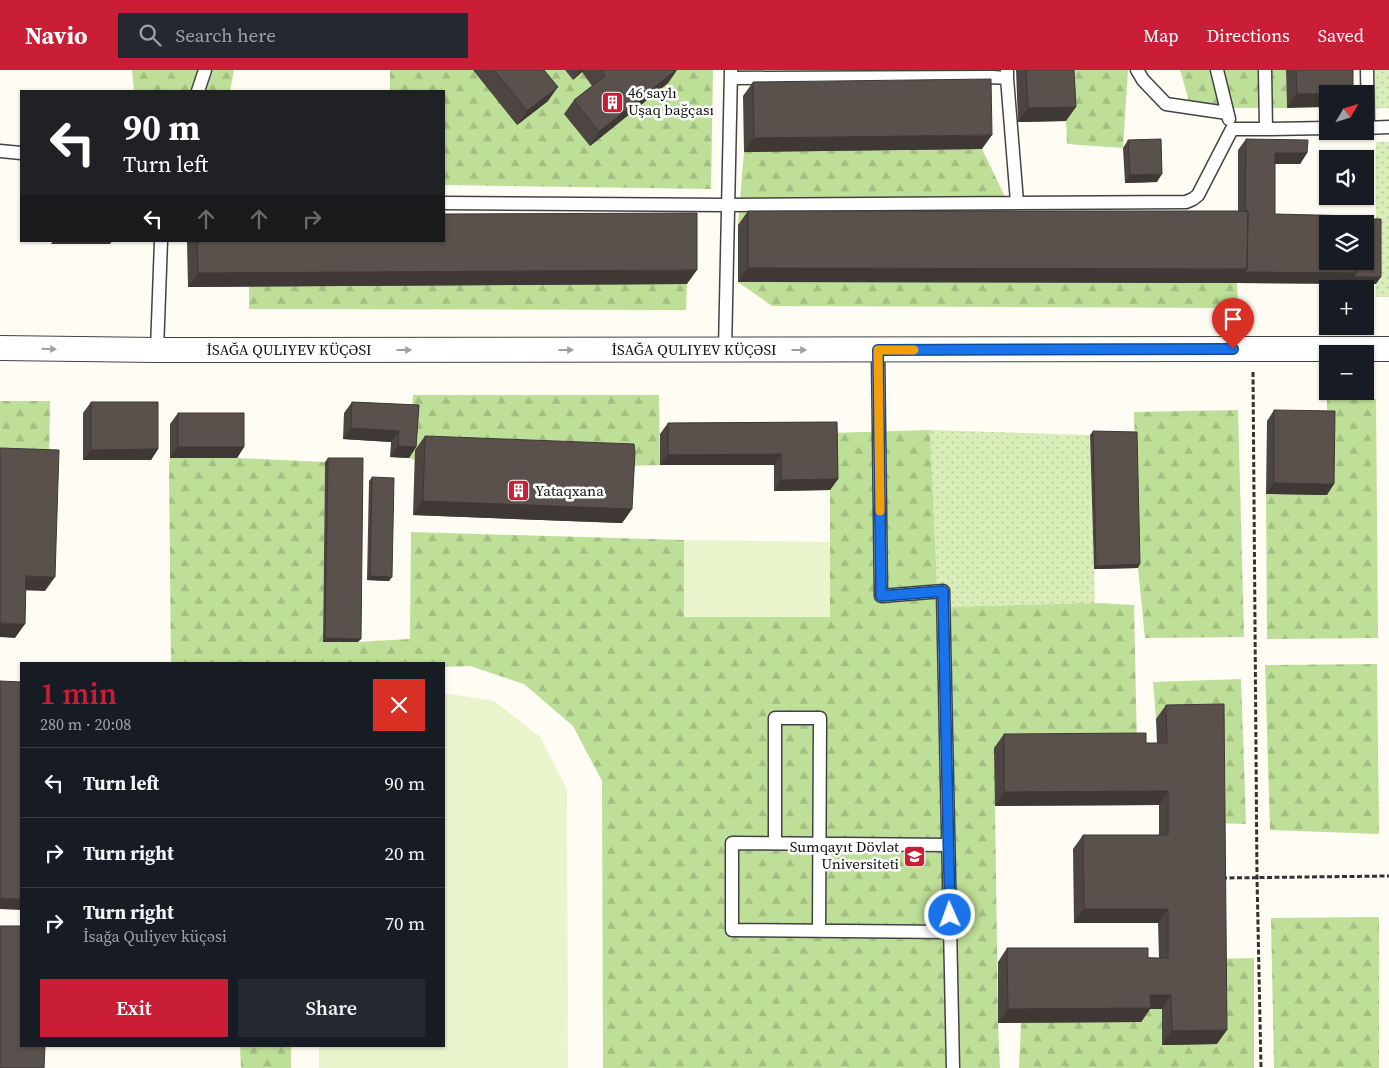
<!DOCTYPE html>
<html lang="en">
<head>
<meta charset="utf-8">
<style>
  :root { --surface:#171b24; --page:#242831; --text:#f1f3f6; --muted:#9ea1a6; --line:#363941; --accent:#ca1e36 }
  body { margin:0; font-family:"Source Serif 4",serif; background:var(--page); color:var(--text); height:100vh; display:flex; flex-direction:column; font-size:19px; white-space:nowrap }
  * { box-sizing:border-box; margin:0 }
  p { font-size:16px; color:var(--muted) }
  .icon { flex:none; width:28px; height:28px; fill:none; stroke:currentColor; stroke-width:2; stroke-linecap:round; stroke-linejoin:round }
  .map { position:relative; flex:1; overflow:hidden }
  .panel { position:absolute; left:20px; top:592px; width:425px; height:385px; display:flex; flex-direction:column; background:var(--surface); border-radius:0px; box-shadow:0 1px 4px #0004 }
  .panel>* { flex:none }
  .banner { position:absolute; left:20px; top:20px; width:425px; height:152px; border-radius:0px; box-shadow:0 1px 4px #0004; background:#202124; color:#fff; overflow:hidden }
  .needle { width:32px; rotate:52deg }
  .controls { position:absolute; left:1319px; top:15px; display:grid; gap:10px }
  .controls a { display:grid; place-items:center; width:55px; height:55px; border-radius:0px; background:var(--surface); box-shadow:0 1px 4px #0004; font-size:25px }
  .pin { position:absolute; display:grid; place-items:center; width:42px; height:42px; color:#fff; margin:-51px -21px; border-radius:50% 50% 50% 0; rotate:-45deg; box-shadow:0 0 5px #0007 }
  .pin .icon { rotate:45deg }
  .me { position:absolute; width:55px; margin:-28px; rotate:358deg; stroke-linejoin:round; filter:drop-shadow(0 0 4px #0008) }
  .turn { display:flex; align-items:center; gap:18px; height:105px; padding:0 20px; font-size:22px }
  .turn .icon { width:65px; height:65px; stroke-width:2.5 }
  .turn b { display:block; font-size:35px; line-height:42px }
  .lanes { display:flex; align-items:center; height:48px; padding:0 20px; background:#0003; justify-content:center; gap:25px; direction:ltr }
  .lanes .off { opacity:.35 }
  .round { display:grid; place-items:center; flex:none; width:52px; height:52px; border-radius:0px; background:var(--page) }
  .overview { display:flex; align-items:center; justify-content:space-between; height:85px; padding:0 20px }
  h1 { font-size:30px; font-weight:600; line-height:38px; color:var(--accent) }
  .cta { display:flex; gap:10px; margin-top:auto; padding:10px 20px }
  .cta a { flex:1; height:58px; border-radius:0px; background:var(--accent); color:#fff; font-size:20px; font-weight:600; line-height:58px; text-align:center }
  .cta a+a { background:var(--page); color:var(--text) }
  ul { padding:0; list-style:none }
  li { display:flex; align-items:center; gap:15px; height:70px; padding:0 20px; border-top:1px solid var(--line) }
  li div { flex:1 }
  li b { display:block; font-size:19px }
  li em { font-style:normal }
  header { display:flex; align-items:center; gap:30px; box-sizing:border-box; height:70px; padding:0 25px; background:var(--accent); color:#fff }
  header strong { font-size:24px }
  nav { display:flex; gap:28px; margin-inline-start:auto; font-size:18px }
  .search { width:350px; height:45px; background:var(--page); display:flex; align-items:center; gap:12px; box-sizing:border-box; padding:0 18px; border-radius:0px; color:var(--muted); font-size:19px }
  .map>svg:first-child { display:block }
</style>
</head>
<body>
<header>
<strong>Navio</strong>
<div class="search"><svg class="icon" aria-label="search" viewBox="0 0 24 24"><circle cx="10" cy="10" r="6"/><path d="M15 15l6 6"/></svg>Search here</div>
<nav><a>Map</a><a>Directions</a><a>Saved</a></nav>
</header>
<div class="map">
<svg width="1389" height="998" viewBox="0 0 1389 998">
  <defs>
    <pattern id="grass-dots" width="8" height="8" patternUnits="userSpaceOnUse" patternTransform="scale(1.25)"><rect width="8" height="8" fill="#d9edb9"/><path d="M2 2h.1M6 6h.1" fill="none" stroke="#b9ca9e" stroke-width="1.8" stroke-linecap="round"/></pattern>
    <pattern id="forest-firs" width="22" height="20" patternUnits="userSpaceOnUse" patternTransform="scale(1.25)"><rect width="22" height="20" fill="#bedf97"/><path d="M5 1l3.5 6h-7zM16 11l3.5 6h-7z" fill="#a2be81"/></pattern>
  </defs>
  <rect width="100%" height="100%" fill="#fffcf3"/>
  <path fill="url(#grass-dots)" d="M1367,0H1389V38L1367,39Z
    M1376,72H1389V227H1376Z
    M930,360L1090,365L1095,533L938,537Z"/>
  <path fill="url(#forest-firs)" d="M132,0H234L230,21H134Z
    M390,0H565L573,10L582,2L595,19L657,0H713L711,119L444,115V21H390Z
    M1064,0H1128L1123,78L1067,74Z
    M1180,0H1286L1287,38H1191Z
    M982,79L1019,156L738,155L744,82Z
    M738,212L1237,213L1238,238L772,236Z
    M445,214H687L686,240L249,239V216Z
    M413,325H659L660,395L625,396L415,390L409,388Z
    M1327,329H1376L1378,568L1267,569L1266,424L1327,425Z
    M0,331H50L49,394L0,392Z
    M1238,340L1244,567L1145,568L1138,498L1134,342Z
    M930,360L938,537L1095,533L1134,535L1137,677L995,736L998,953L1000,998H603L602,711L573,656L524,614L470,596L444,597V594H171L169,396L170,388H237L325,392L323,571L358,572L410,569L411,462L684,470V547L830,472V363Z
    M1377,594L1379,764L1270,760L1265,595Z
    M1241,609L1246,754L1215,753L1214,648L1156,649L1153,612Z
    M1379,847V998H1274L1271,848Z
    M1254,888V998H1019L1021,953L1141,939H1162L1216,889Z
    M240,976H291V998H241Z"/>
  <path fill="#e9f3cc" d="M684,470L830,472V547H684Z
    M444,623L494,631L540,667L567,719L568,998H319V976H444Z"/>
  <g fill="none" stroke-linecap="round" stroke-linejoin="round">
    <defs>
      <path id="service" d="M1137,0L1143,10L1166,34L1227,43
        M1217,0L1229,49
        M1265,0L1266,59L1328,58
        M1367,0L1368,58
        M731,8L992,7L1007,8V0
        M1007,8L1017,132
        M198,21L205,0
        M1365,58L1389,57
        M0,81L21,83
        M444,133L727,135L1186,132L1193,129L1198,125L1232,59H1266
        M157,280L161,171
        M725,280L731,0
        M878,280L881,526L943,521L953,998
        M775,773V648H820L819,861
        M948,775L732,773V860L950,862"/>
      <path id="minor" d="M0,278L157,280L1389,279"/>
    </defs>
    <use href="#service" stroke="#434343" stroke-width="15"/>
    <use href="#minor" stroke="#434343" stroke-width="26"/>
    <path stroke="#323232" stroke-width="3" stroke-dasharray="5 2.5" stroke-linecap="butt" d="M1253,302L1257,807L1261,998
      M1222,808L1389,806"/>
    <use href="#service" stroke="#fff" stroke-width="12"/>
    <use href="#minor" stroke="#fff" stroke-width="24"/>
  </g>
  <path fill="#4d4541" d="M473,0H544L548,31L517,55Z
    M565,0H677L668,13L590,76L564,44L574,30L592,16L582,2L573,10Z
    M1016,0H1074L1066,51L1018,52Z
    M1286,0H1353L1287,38Z
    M753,12L982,79L744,82L743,26Z
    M1246,69L1307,83L1300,94H1275V144L1356,149L1376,214L1237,213L738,212V155L748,141H1238V80Z
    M1128,70L1157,112L1125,113L1123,78Z
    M187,171H444L687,214L188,217Z
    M91,332L158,379L151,390H83V343Z
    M352,332L419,335L416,377L409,388L390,387L391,372L343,369L344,343Z
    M1274,340L1327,425L1266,424L1267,351Z
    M178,343L244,377L237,388H170V354Z
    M837,352L838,409L830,420L774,421V395H660V364L668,353Z
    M1093,361L1138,498L1094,499L1090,365Z
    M425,366L632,439L622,453L413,445L415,380Z
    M328,388L358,572H323L325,392Z
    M372,407L389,511L367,510L369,411Z
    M1166,635L1217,974L1162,975V939H1150L1141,952L998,953V892L1007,878L1159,888L1158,853H1074L1073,779L1083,765H1159V735L995,736L994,678L1004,664L1146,673H1157L1156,649Z"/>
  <path fill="#3f3835" d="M580,0H584L582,2L573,10Z
    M677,0L668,13L590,76L599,62Z
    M558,17L548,31L517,55L527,41Z
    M1353,23L1352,24H1328V37L1287,38L1297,24Z
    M1076,37L1066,51L1018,52L1028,38Z
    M992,65L982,79L744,82L754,68Z
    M1275,83H1307L1300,94H1268Z
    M1162,104L1157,112L1125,113L1130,105Z
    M53,171H112L110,174H51Z
    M748,198L1247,199L1356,203L1381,207L1376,214L1237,213L738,212Z
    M697,200L687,214L188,217L198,203Z
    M351,358L399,361L391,372L343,369Z
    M398,376L416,377L409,388L390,387Z
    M178,377H244L237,388H170Z
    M158,379L151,390H83L91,380Z
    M781,384L774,395H660L668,385Z
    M838,409L830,420L774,421L781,410Z
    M1274,413L1334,414L1327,425L1266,424Z
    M423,431L632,439L622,453L413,445Z
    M1140,494L1138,498L1094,499L1096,496Z
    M26,506L55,507L45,521L17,520Z
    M370,506L392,507L389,511L367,510Z
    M0,553L25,554L15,568L0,567Z
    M325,568L361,569L358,572H323Z
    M1168,721L1159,735L995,736L1004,722Z
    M0,828L21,829V840L0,839Z
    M1084,839H1168L1158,853H1074Z
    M1150,925H1171L1162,939H1150L1141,952L998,953L1008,939Z
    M1227,960L1217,974L1162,975L1172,961Z"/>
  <path fill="#5a504c" stroke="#3f3835" d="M494,0H544L558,17L527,41Z
    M601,0H676L599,62L574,30L605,6Z
    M1026,0H1074L1076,37L1028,38Z
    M1296,0H1353V23L1297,24Z
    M991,9L992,65L754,68L753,12Z
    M1161,69L1162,104L1130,105L1128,70Z
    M1246,69L1308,70L1307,83H1275V144L1356,146V154H1328V191H1356V203L1245,202L1247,199L1248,141H1245Z
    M748,141H1248L1247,199L748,198Z
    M697,143V200L198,203L197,171H444V144Z
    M1356,149H1381V207H1354L1356,203V191H1365V154H1356Z
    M91,332H158V379L91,380Z
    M352,332L419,335L416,377L398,376L399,361L351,358Z
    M1274,340L1335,341L1334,414L1274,413Z
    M178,343H244V377H178Z
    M837,352L838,409L781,410V384L668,385V353Z
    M1093,361L1137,362L1140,494L1096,496Z
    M425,366L634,374L635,382L632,439L423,431Z
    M0,378L59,380L55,507L26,506L25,554L0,553Z
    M328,388H363L361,569L325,568Z
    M372,407L394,408L392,507L370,506Z
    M0,611L21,612V829L0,828Z
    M1224,634L1227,960L1172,961L1171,925H1150L1151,938L1008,939L1007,878H1148V888H1168V839H1084L1083,765H1168V721L1004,722V664L1146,663V673H1167L1166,635Z
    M0,856H21V976H45L44,998H0Z"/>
  <defs><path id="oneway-solid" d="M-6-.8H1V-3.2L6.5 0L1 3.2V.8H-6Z" transform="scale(1.25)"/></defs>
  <g fill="#9f9f9f">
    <use href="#oneway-solid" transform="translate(49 279) rotate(1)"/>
    <use href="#oneway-solid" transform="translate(404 280)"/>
    <use href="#oneway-solid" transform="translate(566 280)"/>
    <use href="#oneway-solid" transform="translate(799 280)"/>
  </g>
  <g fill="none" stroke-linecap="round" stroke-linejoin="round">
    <defs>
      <path id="route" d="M950,845L943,521L881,526L878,280L1233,279"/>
    </defs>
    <use href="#route" stroke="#114b97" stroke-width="12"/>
    <use href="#route" stroke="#1a73e8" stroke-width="9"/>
    <path stroke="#f59e0b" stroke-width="9" d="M880,441L878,280H914"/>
  </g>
  <defs>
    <symbol id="building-square" viewBox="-11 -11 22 22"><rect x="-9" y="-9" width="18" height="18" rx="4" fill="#ca1e36" stroke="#fff"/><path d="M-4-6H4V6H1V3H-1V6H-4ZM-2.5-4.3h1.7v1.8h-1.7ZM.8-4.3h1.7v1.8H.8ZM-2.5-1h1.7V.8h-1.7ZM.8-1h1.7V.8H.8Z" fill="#fff"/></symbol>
    <symbol id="university-square" viewBox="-11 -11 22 22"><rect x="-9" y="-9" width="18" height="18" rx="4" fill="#ca1e36" stroke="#fff"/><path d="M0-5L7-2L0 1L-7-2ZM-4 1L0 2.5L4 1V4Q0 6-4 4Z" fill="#fff"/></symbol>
  </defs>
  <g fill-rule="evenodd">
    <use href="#building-square" x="600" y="20" width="25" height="25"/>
    <use href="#building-square" x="506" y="408" width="25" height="25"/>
    <use href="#university-square" x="902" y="774" width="25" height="25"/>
  </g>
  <g text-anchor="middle" stroke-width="5" stroke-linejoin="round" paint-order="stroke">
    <g font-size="15" fill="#101010" stroke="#fff" text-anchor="start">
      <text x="628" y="28">46 saylı<tspan x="628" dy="17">Uşaq bağçası</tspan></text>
      <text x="535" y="426">Yataqxana</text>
      <text x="899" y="782" text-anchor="end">Sumqayıt Dövlət<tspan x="899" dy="17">Universiteti</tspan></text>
    </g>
    <g font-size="15" fill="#101010" stroke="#fff">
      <text x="289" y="285">İSAĞA QULIYEV KÜÇƏSI</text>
      <text x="694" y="285">İSAĞA QULIYEV KÜÇƏSI</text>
    </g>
  </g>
</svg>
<div class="controls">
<a><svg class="needle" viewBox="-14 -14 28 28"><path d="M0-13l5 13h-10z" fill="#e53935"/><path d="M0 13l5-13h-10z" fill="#9ea1a6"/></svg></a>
<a><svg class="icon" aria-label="sound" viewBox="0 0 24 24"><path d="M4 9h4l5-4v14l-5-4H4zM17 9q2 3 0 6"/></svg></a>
<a><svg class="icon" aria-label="layers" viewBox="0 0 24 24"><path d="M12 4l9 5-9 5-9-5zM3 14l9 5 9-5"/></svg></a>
<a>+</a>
<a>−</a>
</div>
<div class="pin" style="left:1233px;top:279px;background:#d93025"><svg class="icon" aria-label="arrive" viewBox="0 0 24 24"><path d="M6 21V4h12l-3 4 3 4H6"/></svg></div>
<svg class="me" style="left:950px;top:845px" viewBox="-20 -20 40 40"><circle r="17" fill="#1a73e8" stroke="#fff" stroke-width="3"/><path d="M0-11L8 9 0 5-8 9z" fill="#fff"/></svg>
<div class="banner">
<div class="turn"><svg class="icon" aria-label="left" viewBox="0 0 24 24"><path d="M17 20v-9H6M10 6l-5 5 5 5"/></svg><div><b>90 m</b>Turn left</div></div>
<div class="lanes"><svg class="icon" aria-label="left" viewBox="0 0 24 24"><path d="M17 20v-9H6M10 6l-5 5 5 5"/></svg><svg class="icon off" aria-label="ahead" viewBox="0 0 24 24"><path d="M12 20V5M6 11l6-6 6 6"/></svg><svg class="icon off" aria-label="ahead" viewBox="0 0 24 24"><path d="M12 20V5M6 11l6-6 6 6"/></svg><svg class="icon off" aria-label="right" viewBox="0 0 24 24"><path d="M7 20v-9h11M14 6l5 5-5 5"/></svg></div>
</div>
<section class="panel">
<div class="overview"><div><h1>1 min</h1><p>280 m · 20:08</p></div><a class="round" style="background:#d93025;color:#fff"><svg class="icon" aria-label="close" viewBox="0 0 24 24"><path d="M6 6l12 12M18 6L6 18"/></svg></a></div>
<ul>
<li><svg class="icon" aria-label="left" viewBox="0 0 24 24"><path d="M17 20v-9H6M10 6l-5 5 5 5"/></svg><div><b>Turn left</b></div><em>90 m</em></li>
<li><svg class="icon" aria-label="right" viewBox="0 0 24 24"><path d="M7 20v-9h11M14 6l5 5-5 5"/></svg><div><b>Turn right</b></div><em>20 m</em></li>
<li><svg class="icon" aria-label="right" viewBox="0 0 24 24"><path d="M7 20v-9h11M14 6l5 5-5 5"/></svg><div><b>Turn right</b><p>İsağa Quliyev küçəsi</p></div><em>70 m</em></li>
</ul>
<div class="cta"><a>Exit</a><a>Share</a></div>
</section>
</div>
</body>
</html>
